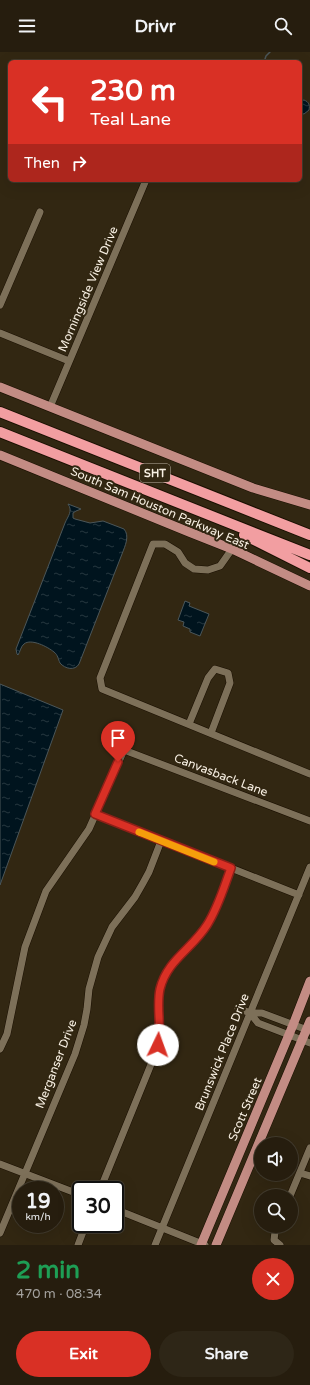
<!DOCTYPE html>
<html lang="en">
<head>
<meta charset="utf-8">
<style>
  :root { --surface:#261d0e; --page:#2e2617; --text:#f1f3f6; --muted:#a4a29e; --line:#423b2e; --accent:#d93025 }
  body { margin:0; font-family:"Varela Round",sans-serif; background:var(--page); color:var(--text); height:100vh; display:flex; flex-direction:column; font-size:15px; white-space:nowrap }
  * { box-sizing:border-box; margin:0 }
  p { font-size:13px; color:var(--muted) }
  .icon { flex:none; width:22px; height:22px; fill:none; stroke:currentColor; stroke-width:2; stroke-linecap:round; stroke-linejoin:round }
  .map { position:relative; height:1193px; overflow:hidden }
  .drawer { display:flex; flex-direction:column; background:var(--surface); flex:1 }
  .drawer>* { flex:none }
  .banner { position:absolute; left:8px; top:8px; width:294px; height:122px; border-radius:6px; box-shadow:0 4px 16px #0002,0 0 0 1px var(--line); background:#d93025; color:#fff; overflow:hidden }
  .fabs { position:absolute; left:254px; top:1085px; display:grid; gap:8px }
  .fabs a { display:grid; place-items:center; width:44px; height:44px; border-radius:50%; background:var(--surface); box-shadow:0 4px 16px #0002,0 0 0 1px var(--line); font-size:20px }
  .speed { position:absolute; left:12px; top:1129px; display:flex; gap:8px; font-size:20px; font-weight:700; text-align:center }
  .speed>* { display:grid; place-content:center; width:52px; height:52px; border-radius:50%; background:var(--surface); box-shadow:0 4px 16px #0002,0 0 0 1px var(--line); line-height:1 }
  .speed small { font-size:10px; font-weight:400 }
  .speed .limit { border:2px solid #111; border-radius:6px; background:#fff; color:#111 }
  .pin { position:absolute; display:grid; place-items:center; width:34px; height:34px; color:#fff; margin:-41px -17px; border-radius:50% 50% 50% 0; rotate:-45deg; box-shadow:0 0 4px #0007 }
  .pin .icon { rotate:45deg }
  .me { position:absolute; width:44px; margin:-22px; rotate:3deg; stroke-linejoin:round; filter:drop-shadow(0 0 3px #0008) }
  .turn { display:flex; align-items:center; gap:14px; height:84px; padding:0 16px; font-size:18px }
  .turn .icon { width:52px; height:52px; stroke-width:2.5 }
  .turn b { display:block; font-size:28px; line-height:34px }
  .then { display:flex; align-items:center; height:38px; padding:0 16px; background:#0003; gap:8px; font-size:15px }
  .round { display:grid; place-items:center; flex:none; width:42px; height:42px; border-radius:21px; background:var(--page) }
  .summary { display:flex; align-items:center; justify-content:space-between; height:68px; padding:0 16px }
  h1 { font-size:24px; font-weight:800; line-height:30px; color:#1e9e55 }
  .action { display:flex; gap:8px; margin-top:auto; padding:8px 16px }
  .action a { flex:1; height:46px; border-radius:24px; background:var(--accent); color:#fff; font-size:16px; font-weight:800; line-height:46px; text-align:center }
  .action a+a { background:var(--page); color:var(--text) }
  header { display:flex; justify-content:space-between; align-items:center; height:52px; padding:0 16px; background:var(--surface); font-size:18px; font-weight:800 }
  .map>svg:first-child { display:block }
</style>
</head>
<body>
<header><svg class="icon" aria-label="menu" viewBox="0 0 24 24"><path d="M4 6h16M4 12h16M4 18h16"/></svg>Drivr<svg class="icon" aria-label="search" viewBox="0 0 24 24"><circle cx="10" cy="10" r="6"/><path d="M15 15l6 6"/></svg></header>
<div class="map">
<svg width="310" height="1193" viewBox="0 0 310 1193">
  <defs>
    <pattern id="water-ripples" width="26" height="14" patternUnits="userSpaceOnUse"><rect width="26" height="14" fill="#00141e"/><path d="M2 4q2-2 4 0t4 0M15 11q2-2 4 0t4 0" fill="none" stroke="#26373f"/></pattern>
  </defs>
  <rect width="100%" height="100%" fill="#322712"/>
  <path fill="url(#water-ripples)" stroke="#4b5659" d="M304,48C309,50 310,53 309,58L304,62L300,61V49Z
    M68,452L81,457L76,459L73,461V466L75,467L90,471L103,469L124,477C130,484 125,494 122,502L79,612C75,619 65,617 60,611C58,607 58,603 54,600C48,595 31,586 24,592C21,594 20,600 18,603L17,602L16,597L65,471C68,464 73,459 68,452Z
    M185,549L190,551L189,554L209,562L200,584L190,580V577L183,574L184,570L178,568Z
    M0,632L63,658L0,833Z"/>
  <g fill="none" stroke-linecap="round" stroke-linejoin="round">
    <path stroke="#4b5659" stroke-width="1.5" d="M264,10L266,4L270,0"/>
    <defs>
      <path id="minor" d="M0,253L40,160
        M0,281L69,309
        M50,355L146,128
        M232,497L220,514L208,518L194,517L185,511L178,500L165,492H153L100,626L102,637L310,722
        M189,672L208,626L215,617L228,621L230,631L211,681
        M95,762L299,843
        M238,956L250,961H262L310,979
        M250,961L258,971L310,991
        M0,997L7,982L25,895L46,839L89,777L124,698L310,769
        M0,1112L81,1143
        M300,1121L310,1124
        M100,1138L154,1005C157,998 159,992 160,985C161,980 160,974 159,969C158,953 158,939 165,924C174,904 193,893 205,875C218,858 224,836 231,816
        M290,1144L310,1096
        M115,1157L205,1193
        M278,1174L275,1180L274,1188L280,1193
        M0,1181L75,1002L84,973L87,957L89,937L98,905L112,875L135,845L143,831L149,820L161,789
        M78,1193L86,1172
        M155,1193L310,815"/>
      <path id="major" d="M0,335L253,436L310,453
        M0,403L189,480L232,497L310,534
        M201,1193L293,973L310,929
        M216,1193L310,969"/>
      <path id="highway" d="M0,360L310,483
        M0,380L310,503
        M244,483L310,516"/>
    </defs>
    <use href="#minor" stroke="#1a0f00" stroke-width="8"/>
    <use href="#major" stroke="#1a0f00" stroke-width="10"/>
    <use href="#highway" stroke="#1a0f00" stroke-width="12"/>
    <use href="#minor" stroke="#7d7059" stroke-width="7"/>
    <use href="#major" stroke="#c38c84" stroke-width="9"/>
    <use href="#highway" stroke="#f29ea1" stroke-width="10"/>
  </g>
  <g fill="none" stroke-linecap="round" stroke-linejoin="round">
    <defs>
      <path id="route" d="M118,710L95,762L231,816C224,835 218,856 207,873C192,897 167,908 160,937C156,955 162,974 158,993"/>
    </defs>
    <use href="#route" stroke="#8d1f18" stroke-width="10"/>
    <use href="#route" stroke="#d93025" stroke-width="7"/>
    <path stroke="#f59e0b" stroke-width="7" d="M139,780L214,810"/>
  </g>
  <g text-anchor="middle" stroke-width="4" stroke-linejoin="round" paint-order="stroke">
    <rect fill="#322712" stroke="#bdb4a5" stroke-width="1" x="140" y="412" width="30" height="18" rx="3"/>
    <g font-size="11" font-weight="bold" fill="#f9f1e4">
      <text x="155" y="425">SHT</text>
    </g>
    <g font-size="12" fill="#f9f1e4" stroke="#322712">
      <text transform="translate(88 237) rotate(-67)" y="4">Morningside View Drive</text>
      <text transform="translate(160 456) rotate(23)" y="4">South Sam Houston Parkway East</text>
      <text transform="translate(221 723) rotate(21)" y="4">Canvasback Lane</text>
      <text transform="translate(222 1000) rotate(-68)" y="4">Brunswick Place Drive</text>
      <text transform="translate(56 1012) rotate(-69)" y="4">Merganser Drive</text>
      <text transform="translate(245 1057) rotate(-67)" y="4">Scott Street</text>
    </g>
  </g>
</svg>
<div class="fabs">
<a><svg class="icon" aria-label="sound" viewBox="0 0 24 24"><path d="M4 9h4l5-4v14l-5-4H4zM17 9q2 3 0 6"/></svg></a>
<a><svg class="icon" aria-label="search" viewBox="0 0 24 24"><circle cx="10" cy="10" r="6"/><path d="M15 15l6 6"/></svg></a>
</div>
<div class="speed"><div>19<small>km/h</small></div><div class="limit">30</div></div>
<div class="pin" style="left:118px;top:710px;background:#d93025"><svg class="icon" aria-label="arrive" viewBox="0 0 24 24"><path d="M6 21V4h12l-3 4 3 4H6"/></svg></div>
<svg class="me" style="left:158px;top:993px" viewBox="-20 -20 40 40"><circle r="19" fill="#fff"/><path d="M0-13L10 11 0 6-10 11z" fill="#d93025"/></svg>
<div class="banner">
<div class="turn"><svg class="icon" aria-label="left" viewBox="0 0 24 24"><path d="M17 20v-9H6M10 6l-5 5 5 5"/></svg><div><b>230 m</b>Teal Lane</div></div>
<div class="then">Then<svg class="icon" aria-label="right" viewBox="0 0 24 24"><path d="M7 20v-9h11M14 6l5 5-5 5"/></svg></div>
</div>
</div>
<section class="drawer">
<div class="summary"><div><h1>2 min</h1><p>470 m · 08:34</p></div><a class="round" style="background:#d93025;color:#fff"><svg class="icon" aria-label="close" viewBox="0 0 24 24"><path d="M6 6l12 12M18 6L6 18"/></svg></a></div>
<div class="action"><a>Exit</a><a>Share</a></div>
</section>
</body>
</html>
